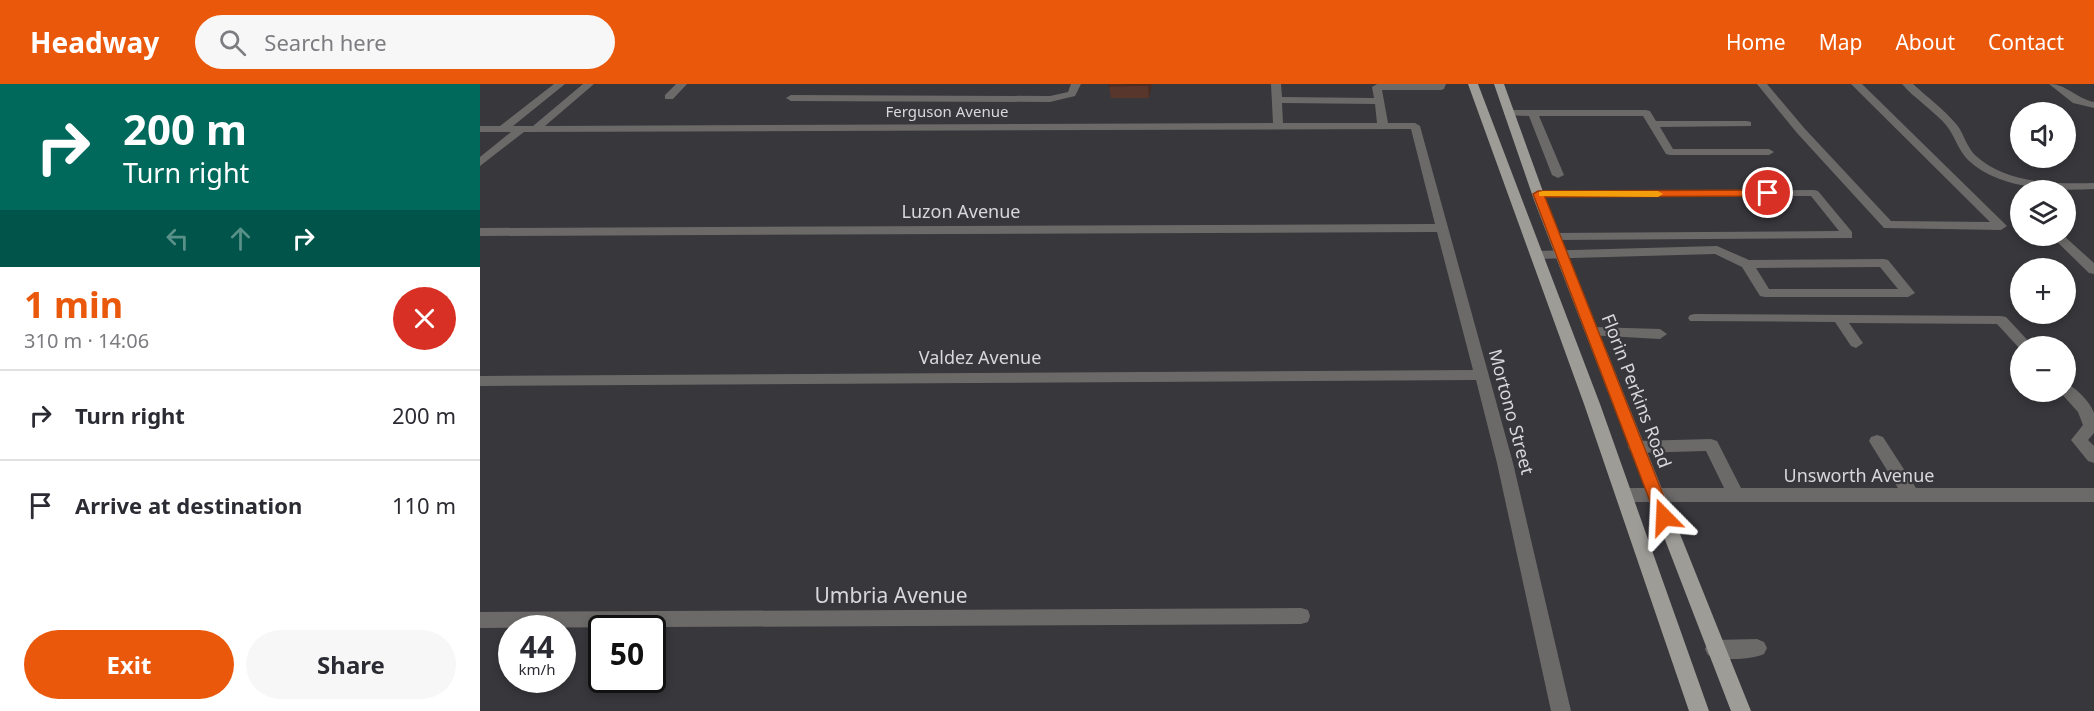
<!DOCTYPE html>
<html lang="en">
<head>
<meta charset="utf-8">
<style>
  :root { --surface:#fff; --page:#f7f7f7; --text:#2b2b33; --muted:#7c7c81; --line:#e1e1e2; --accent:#ea580c }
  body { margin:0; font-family:"Noto Sans",sans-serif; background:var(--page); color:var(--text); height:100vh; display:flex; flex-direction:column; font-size:22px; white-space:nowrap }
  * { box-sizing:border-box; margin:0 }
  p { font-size:20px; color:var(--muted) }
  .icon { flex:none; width:33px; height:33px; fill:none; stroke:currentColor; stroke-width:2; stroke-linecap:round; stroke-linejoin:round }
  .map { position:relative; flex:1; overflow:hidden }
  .sheet { display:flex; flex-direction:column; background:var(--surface); width:480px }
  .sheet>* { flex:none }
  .hud { background:#00695c; color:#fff; overflow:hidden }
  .controls { position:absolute; left:1530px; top:18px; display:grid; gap:12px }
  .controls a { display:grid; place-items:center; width:66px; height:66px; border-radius:50%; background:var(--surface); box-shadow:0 3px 9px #0003; font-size:30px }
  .speed { position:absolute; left:18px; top:531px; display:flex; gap:12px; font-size:30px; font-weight:700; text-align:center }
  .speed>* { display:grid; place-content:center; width:78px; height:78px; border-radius:50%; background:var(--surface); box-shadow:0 3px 9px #0003; line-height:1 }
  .speed small { font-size:15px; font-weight:400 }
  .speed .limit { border:3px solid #111; border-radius:9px; background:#fff; color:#111 }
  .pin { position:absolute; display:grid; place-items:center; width:51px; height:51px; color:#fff; margin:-26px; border:3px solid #fff; border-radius:50%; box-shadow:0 2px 6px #0007 }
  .me { position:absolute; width:66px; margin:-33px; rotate:339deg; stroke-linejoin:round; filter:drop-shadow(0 0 4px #0008) }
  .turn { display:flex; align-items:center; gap:21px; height:126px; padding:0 24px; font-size:27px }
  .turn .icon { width:78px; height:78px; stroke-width:2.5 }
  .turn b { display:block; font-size:42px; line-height:51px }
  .lanes { display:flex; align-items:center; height:57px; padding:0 24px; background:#0003; justify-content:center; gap:30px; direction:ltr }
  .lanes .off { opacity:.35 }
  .round { display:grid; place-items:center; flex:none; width:63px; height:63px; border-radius:32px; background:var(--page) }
  .headline { display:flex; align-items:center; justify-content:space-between; height:102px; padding:0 24px }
  h1 { font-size:36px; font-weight:700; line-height:45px; color:var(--accent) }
  .action { display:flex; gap:12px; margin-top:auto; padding:12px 24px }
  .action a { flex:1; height:69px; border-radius:36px; background:var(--accent); color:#fff; font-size:24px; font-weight:700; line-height:69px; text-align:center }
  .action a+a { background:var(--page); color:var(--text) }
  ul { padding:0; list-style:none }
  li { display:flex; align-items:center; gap:18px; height:90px; padding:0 24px; border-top:2px solid var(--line) }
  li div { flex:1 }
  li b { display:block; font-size:22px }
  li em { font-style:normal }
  header { display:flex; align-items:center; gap:36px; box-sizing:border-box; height:84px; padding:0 30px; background:var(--accent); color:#fff }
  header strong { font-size:28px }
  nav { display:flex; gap:33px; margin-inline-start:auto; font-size:21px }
  .search { width:420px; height:54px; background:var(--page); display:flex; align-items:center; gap:15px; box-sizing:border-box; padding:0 21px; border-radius:33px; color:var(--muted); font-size:22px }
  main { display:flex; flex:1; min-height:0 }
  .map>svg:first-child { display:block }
</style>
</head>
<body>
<header>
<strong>Headway</strong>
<div class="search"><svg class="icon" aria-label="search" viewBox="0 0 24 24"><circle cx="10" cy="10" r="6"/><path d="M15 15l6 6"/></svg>Search here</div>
<nav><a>Home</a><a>Map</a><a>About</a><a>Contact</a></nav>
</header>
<main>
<section class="sheet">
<div class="hud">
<div class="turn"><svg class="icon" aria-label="right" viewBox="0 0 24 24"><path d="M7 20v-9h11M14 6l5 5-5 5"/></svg><div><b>200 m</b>Turn right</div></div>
<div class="lanes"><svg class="icon off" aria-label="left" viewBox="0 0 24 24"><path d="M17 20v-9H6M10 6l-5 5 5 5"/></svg><svg class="icon off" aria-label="ahead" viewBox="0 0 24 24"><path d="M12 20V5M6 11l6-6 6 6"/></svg><svg class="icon" aria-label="right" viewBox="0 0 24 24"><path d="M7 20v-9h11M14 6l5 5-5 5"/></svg></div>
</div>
<div class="headline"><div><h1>1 min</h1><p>310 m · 14:06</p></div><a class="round" style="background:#d93025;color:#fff"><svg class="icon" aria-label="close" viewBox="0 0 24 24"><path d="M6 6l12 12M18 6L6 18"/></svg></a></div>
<ul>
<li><svg class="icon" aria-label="right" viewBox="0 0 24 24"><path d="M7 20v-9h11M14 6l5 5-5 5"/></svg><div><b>Turn right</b></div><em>200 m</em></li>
<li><svg class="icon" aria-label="arrive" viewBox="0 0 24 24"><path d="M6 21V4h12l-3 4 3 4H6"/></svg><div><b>Arrive at destination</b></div><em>110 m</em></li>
</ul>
<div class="action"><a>Exit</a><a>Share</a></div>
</section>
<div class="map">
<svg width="1614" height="627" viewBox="0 0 1614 627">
  <rect width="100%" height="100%" fill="#37373c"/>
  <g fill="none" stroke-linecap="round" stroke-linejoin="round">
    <path fill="#6c6a68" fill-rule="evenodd" d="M74,0H85L33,42H53L103,0H114L65,42L793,39L791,0H801L802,13L894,14L892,3L897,0H966L964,5L961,6H902L908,39H935L940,42L1033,379L1091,627H1071L1017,379L996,296L0,302V292L993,286L957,148L0,152V144L955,140L931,45L44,48L0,82V73L31,48H0V42H20ZM802,19L895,20L897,39H803Z
      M196,0H207L193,15H185V11Z
      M591,0H601L595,12L570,18L311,17L306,14L311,11L570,12L588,8Z
      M1277,0H1287L1325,45L1411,137L1510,138L1371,0H1382L1527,142L1521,146L1404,144L1317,49Z
      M1422,0H1433C1447,13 1464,25 1477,41C1484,50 1487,64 1496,72C1527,100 1575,100 1614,99V105C1575,107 1520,106 1488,76C1478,66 1475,52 1466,41C1453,26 1435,15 1422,0Z
      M1569,0C1587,0 1595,14 1614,18V24L1593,19Z
      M1029,26H1166L1170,27L1176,37H1267L1271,38V42L1180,43L1193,65H1289L1294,68L1289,71H1190L1186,70L1163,32H1059L1084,91L1078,94L1072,91L1049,32L1025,31L1024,29Z
      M1334,106L1338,107L1372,148V154L1075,156L1069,152L1071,149L1359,147L1331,112L1058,113L1052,110L1058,107Z
      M1571,152H1584L1614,179V190L1609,189Z
      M1237,162L1269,176L1404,175L1408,176L1435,209L1428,213H1285L1280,212L1262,183L1235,170L1057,175L1051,171L1057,167ZM1400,183L1418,205H1289L1276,184Z
      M1215,230L1521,232L1526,233L1553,262H1540V265L1517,240L1369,239L1383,259L1376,264L1371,262L1355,238L1210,237L1208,234L1210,231Z
      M1113,243L1180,245L1187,250L1180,255L1108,251L1106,248Z
      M1586,300C1595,302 1611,319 1614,329C1614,335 1614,343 1614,349L1608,356L1614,362V379L1608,377L1591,356L1603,341L1598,328L1580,308H1586Z
      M1397,351L1403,353L1436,404H1614V418H1144L1138,416L1136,411L1138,406L1144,404H1244L1226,367L1156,369L1150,367L1148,363L1150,359L1156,357L1231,355L1237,357L1261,404H1418L1389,357L1391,353Z
      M821,524L828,526L830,532L828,538L821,540L0,544V528Z
      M1277,555L1284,558L1287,564L1284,570C1270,576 1242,577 1228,571L1225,565L1228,559L1235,556Z"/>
    <path fill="#9e9c97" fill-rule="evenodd" d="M988,0H998L1120,320L1229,627H1209L1104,320Z
      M1014,0H1024L1066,116L1271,627H1251L1054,116Z"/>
  </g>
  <path fill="#59362c" d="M672,0L669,14H631L629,2Z"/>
  <path fill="#482c24" d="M668,0H672L669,14L668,1Z"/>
  <path fill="#673f33" stroke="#482c24" stroke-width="1.5" d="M630,0H668V1L629,2Z"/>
  <path fill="#ea580c" stroke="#983908" stroke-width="1.5" d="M1288,106L1294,109L1292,112L1065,113L1192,433L1189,438L1184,440L1178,438L1176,433L1053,110L1058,107Z"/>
  <path fill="#f59e0b" d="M1063,107H1178L1183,110L1178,113L1059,112V108Z"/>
  <g text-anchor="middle" stroke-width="4.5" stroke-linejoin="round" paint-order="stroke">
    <g font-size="15" fill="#d8d8db" stroke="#37373c">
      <text x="467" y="33">Ferguson Avenue</text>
    </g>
    <g font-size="18" fill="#d8d8db" stroke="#37373c">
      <text x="481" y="134">Luzon Avenue</text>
      <text x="500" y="280">Valdez Avenue</text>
      <text transform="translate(1156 307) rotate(69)" y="6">Florin Perkins Road</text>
      <text transform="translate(1031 328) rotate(75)" y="6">Mortono Street</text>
      <text x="1379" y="398">Unsworth Avenue</text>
    </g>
    <g font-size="21" fill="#d8d8db" stroke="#37373c">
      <text x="411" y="519">Umbria Avenue</text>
    </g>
  </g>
</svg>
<div class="controls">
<a><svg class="icon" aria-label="sound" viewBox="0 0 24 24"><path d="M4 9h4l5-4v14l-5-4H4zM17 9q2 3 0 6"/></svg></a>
<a><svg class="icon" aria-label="layers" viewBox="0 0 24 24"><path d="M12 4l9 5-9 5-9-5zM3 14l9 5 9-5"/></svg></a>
<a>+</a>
<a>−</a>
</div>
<div class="speed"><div>44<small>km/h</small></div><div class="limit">50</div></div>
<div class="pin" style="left:1288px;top:109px;background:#d93025"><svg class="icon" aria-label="arrive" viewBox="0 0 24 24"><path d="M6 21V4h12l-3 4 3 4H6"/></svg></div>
<svg class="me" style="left:1184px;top:433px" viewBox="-20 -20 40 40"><path d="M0-17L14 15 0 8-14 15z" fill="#ea580c" stroke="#fff" stroke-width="4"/></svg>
</div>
</main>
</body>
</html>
